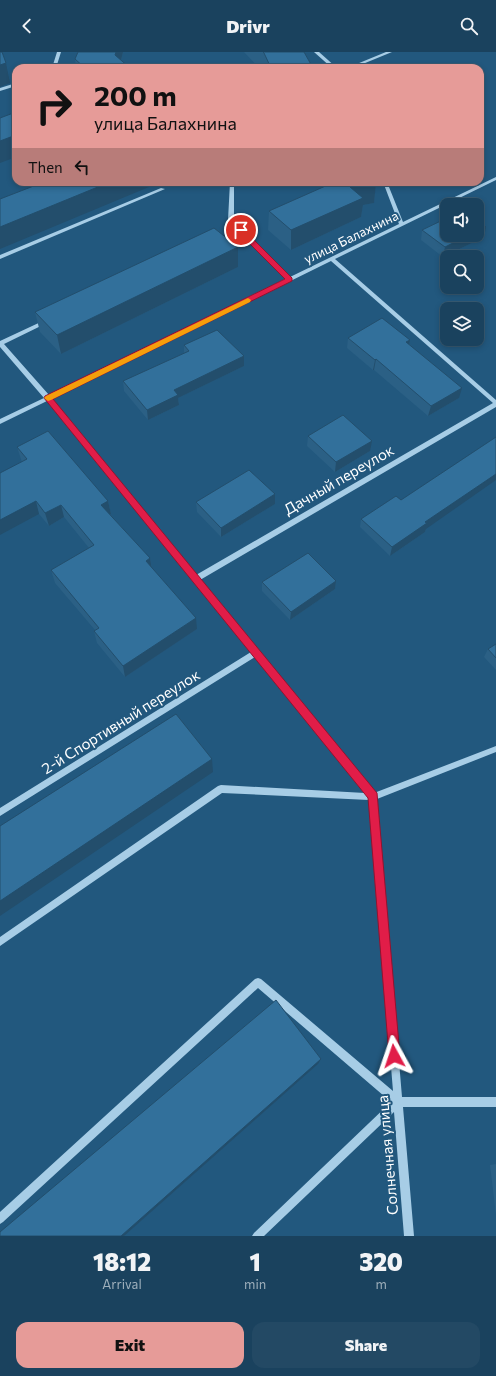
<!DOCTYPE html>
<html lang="en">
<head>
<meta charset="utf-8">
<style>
  :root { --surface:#1a425e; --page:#234964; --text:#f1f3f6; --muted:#9fb0bc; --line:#385b73; --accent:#e69b98 }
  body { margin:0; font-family:Commissioner,sans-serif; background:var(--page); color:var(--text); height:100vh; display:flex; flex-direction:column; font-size:15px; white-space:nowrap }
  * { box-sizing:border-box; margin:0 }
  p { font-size:13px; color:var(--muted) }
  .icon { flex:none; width:22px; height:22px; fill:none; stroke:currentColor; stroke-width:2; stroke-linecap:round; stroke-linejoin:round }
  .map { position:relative; height:1184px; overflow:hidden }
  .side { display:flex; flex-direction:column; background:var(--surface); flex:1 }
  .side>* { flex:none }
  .guide { position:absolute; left:12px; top:12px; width:472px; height:122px; border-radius:12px; box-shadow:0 2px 6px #0003,0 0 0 1px var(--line); background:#e69b98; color:#111; overflow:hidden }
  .buttons { position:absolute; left:440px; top:146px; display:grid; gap:8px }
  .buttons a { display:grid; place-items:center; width:44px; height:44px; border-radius:8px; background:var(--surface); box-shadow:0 2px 6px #0003,0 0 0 1px var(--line); font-size:20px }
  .pin { position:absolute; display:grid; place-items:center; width:34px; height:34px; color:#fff; margin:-17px; border:2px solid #fff; border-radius:50%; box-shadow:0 1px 4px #0007 }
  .me { position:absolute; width:44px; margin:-22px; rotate:355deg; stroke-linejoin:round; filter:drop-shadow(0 0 3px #0008) }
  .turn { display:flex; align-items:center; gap:14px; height:84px; padding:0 16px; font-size:18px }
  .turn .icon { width:52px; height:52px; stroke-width:2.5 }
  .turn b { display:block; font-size:28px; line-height:34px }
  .then { display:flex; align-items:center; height:38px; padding:0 16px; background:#0003; gap:8px; font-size:15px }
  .eta { display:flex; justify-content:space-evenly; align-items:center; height:68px; text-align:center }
  .eta b { font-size:24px; font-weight:800; line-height:28px }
  .cta { display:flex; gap:8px; margin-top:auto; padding:8px 16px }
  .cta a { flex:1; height:46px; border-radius:12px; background:var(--accent); color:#111; font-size:16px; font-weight:800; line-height:46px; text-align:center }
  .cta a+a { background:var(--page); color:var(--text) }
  header { display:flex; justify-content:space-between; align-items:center; height:52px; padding:0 16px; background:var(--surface); font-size:18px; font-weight:800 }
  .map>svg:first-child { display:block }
</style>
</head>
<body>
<header><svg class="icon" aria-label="back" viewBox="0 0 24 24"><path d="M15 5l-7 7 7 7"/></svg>Drivr<svg class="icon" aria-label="search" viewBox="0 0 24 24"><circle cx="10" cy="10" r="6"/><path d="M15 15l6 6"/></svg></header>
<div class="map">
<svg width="496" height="1184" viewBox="0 0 496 1184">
  <rect width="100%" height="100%" fill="#22587e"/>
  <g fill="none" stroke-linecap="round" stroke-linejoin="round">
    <path fill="#a7cde6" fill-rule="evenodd" d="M57,0H61L56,16H52Z
      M314,0H319L337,16H332Z
      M386,0H392L353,16H347Z
      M16,31V34L0,39V36Z
      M496,125V128L335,207L496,348V355L200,528L374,741L496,694V700L377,747L402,1045H496V1055H403L414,1184H404L394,1060L264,1184H252L254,1181L391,1050L258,936L3,1170L0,1172V1160L255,927L258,926L261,927L393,1039L369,748L222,741L0,894V885L218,734L221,733L365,741L255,605L0,764V756L251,600L47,349L0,372V367L44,346L0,295V289L45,268H49V270L4,292L49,343L285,227L228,168L230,130H234V168L290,225L399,172L383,130H387L403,170ZM331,209L493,351L196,523L52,347Z
      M161,136L165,137L0,207V203Z"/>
  </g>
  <path fill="#2b6085" d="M123,0L121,8L130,16H76L75,7Z
    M244,0H304L313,16H259Z
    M318,130H376L374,151L363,153L361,165L291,198L268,178L269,159L321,136Z
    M422,178L484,185L443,205L421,188Z
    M238,195V215L61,302L40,280L35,260Z
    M348,286L410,288L409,292L459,346L428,364L374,318H373L347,296Z
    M184,293L244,304V314L178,346L179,353L148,368L124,339L123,329L184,301Z
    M308,384L370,399L335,420L307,394Z
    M17,395L108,449L111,462H110L150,506L152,516L197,577L125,625L97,591L94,579L95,578L55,531L51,518L89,496L64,465L49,474L39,462Z
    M275,442V452L221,485L197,460L196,450Z
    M361,467L426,477L425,480L390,504L360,475Z
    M336,529L335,537L290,568L262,539V530Z
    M496,592V618L484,605L488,597Z
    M496,1112V1163L490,1113Z"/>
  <path fill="#234e6c" d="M116,0H123L119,16L115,3Z
    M6,11L10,31L0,35V13Z
    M16,83V105L0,111V89Z
    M110,130H161L0,197V175Z
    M376,131L374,151L363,153L361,165L291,198V178L350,135Z
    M486,175L484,185L443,205L445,195L469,183H477V179Z
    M238,195V215L61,302L57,283Z
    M410,288L408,298L406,290Z
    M244,304V314L178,346L179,353L148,368L147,358L174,338Z
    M376,307L374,318H373L375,308Z
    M462,336L459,346L428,364L431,354Z
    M372,389L370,399L335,420L336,410Z
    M496,422V428L426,477L425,480L390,504L392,495L425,470Z
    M275,442V452L221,485V476Z
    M36,449L39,462L0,483V468Z
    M108,449L111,462L104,465L101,453Z
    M61,453L64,465L49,474L45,461Z
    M150,506L152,518L146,509Z
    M336,529L335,537L290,568L291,560Z
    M196,566L197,577L125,625L123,614Z
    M212,707L213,720L0,864V849Z
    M321,1007L318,1012L124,1184H121Z"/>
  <path fill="#32709b" stroke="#234e6c" d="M0,0H2L6,11L0,13Z
    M78,0H116L115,3L130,16H85L75,7Z
    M263,0H304L313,16H271L264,1Z
    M16,60V83L0,89V66Z
    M44,130H110L0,175V147Z
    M329,130H376V131L350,135L363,146L291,178L269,159L330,132Z
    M447,166V183H469L445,195L422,178Z
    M477,168L486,175L477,179Z
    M214,176L238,195L57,283L35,260Z
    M382,266L410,288L406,290L462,336L431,354L376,307L375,308L348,286Z
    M217,278L244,304L174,338L178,343L147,358L123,329L189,299L184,293Z
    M343,363L372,389L336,410L308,384Z
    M48,379L108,449L101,453L150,506L146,509L196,566L123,614L94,579L99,576L51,518L94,493L61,453L45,461L36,449L0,468V421L27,407L17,395Z
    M496,385V422L425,470L427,471L392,495L361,467L396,444L401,448Z
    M249,418L275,442L221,476L196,450Z
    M308,501L336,529L291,560L262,530Z
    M496,592V606L488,597Z
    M176,662L212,707L0,849V774Z
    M276,948L321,1007L121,1184H0V1180Z"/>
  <path fill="#e11d48" stroke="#92132f" d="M241,176L243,177L292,226V229L53,347L377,741L400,1004L398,1008L394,1010L390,1008L389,1004L368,746L44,346L45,344L285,227L238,180L237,178Z"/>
  <path fill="#f59e0b" d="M248,246L251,248L250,250L51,348L48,349L44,346L46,344Z"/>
  <g text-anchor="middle" stroke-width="4" stroke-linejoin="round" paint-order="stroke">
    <g font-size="13" fill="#fff" stroke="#22587e">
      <text transform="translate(351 185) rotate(-26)" y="5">улица Балахнина</text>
    </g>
    <g font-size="15" fill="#fff" stroke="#22587e">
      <text transform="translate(339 428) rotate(-30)" y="5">Дачный переулок</text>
      <text transform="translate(121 670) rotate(-32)" y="5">2-й Спортивный переулок</text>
      <text transform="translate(388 1103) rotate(-95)" y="5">Солнечная улица</text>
    </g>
  </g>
</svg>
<div class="buttons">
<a><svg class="icon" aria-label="sound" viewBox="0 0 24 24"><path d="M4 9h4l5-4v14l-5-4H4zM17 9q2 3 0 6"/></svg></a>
<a><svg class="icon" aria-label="search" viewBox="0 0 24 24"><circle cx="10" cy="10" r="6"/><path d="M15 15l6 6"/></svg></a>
<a><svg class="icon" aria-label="layers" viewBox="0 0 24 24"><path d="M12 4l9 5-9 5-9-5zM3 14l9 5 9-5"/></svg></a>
</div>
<div class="pin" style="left:241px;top:178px;background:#d93025"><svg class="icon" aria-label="arrive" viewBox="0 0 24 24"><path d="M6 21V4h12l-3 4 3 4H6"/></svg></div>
<svg class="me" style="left:394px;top:1004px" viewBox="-20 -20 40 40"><path d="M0-17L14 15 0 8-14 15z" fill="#e11d48" stroke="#fff" stroke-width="4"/></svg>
<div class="guide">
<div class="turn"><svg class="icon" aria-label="right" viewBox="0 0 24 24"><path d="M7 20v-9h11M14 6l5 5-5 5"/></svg><div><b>200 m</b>улица Балахнина</div></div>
<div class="then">Then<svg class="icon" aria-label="left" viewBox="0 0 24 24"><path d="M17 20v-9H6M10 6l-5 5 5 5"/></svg></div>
</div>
</div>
<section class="side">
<div class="eta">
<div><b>18:12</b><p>Arrival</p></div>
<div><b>1</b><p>min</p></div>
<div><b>320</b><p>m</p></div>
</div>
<div class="cta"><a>Exit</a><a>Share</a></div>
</section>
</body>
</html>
